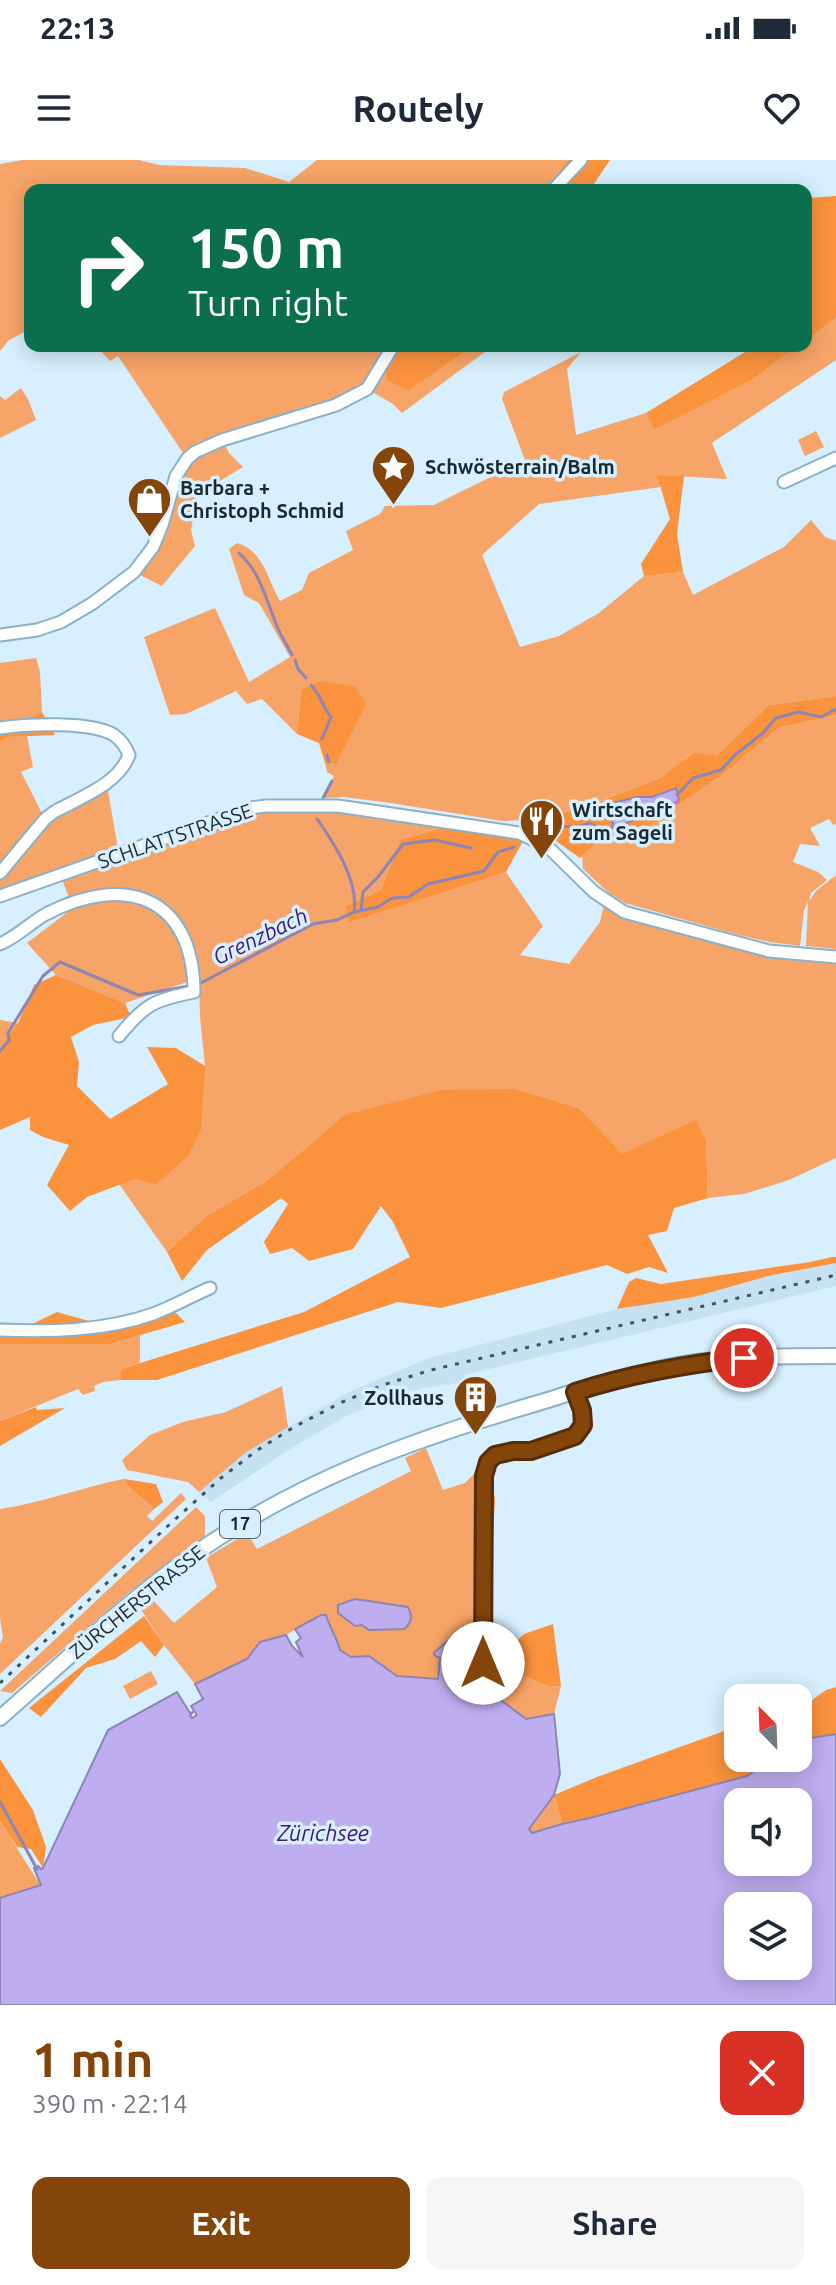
<!DOCTYPE html>
<html lang="en">
<head>
<meta charset="utf-8">
<style>
  :root { --surface:#fff; --page:#f6f6f7; --text:#1f2937; --muted:#747a83; --accent:#84450a }
  body { margin:0; font-family:Ubuntu,sans-serif; background:var(--page); color:var(--text); height:100vh; display:flex; flex-direction:column; font-size:30px; white-space:nowrap }
  * { box-sizing:border-box; margin:0 }
  p { font-size:26px; color:var(--muted) }
  .icon { flex:none; width:44px; height:44px; fill:none; stroke:currentColor; stroke-width:2; stroke-linecap:round; stroke-linejoin:round }
  .map { position:relative; height:1845px; overflow:hidden }
  .side { display:flex; flex-direction:column; background:var(--surface); flex:1 }
  .side>* { flex:none }
  .banner { position:absolute; left:24px; top:24px; width:788px; height:168px; border-radius:16px; box-shadow:0 4px 20px #0003; background:#0b6e4f; color:#fff; overflow:hidden }
  .needle { width:52px; rotate:337deg }
  .buttons { position:absolute; left:724px; top:1524px; display:grid; gap:16px }
  .buttons a { display:grid; place-items:center; width:88px; height:88px; border-radius:16px; background:var(--surface); box-shadow:0 4px 20px #0003; font-size:40px }
  .pin { position:absolute; display:grid; place-items:center; width:68px; height:68px; color:#fff; margin:-34px; border:4px solid #fff; border-radius:50%; box-shadow:0 2px 8px #0007 }
  .me { position:absolute; width:88px; margin:-44px; rotate:0deg; stroke-linejoin:round; filter:drop-shadow(0 0 6px #0008) }
  .turn { display:flex; align-items:center; gap:28px; height:168px; padding:0 32px; font-size:36px }
  .turn .icon { width:104px; height:104px; stroke-width:2.5 }
  .turn b { display:block; font-size:56px; line-height:68px }
  .round { display:grid; place-items:center; flex:none; width:84px; height:84px; border-radius:16px; background:var(--page) }
  .head { display:flex; align-items:center; justify-content:space-between; height:136px; padding:0 32px }
  h1 { font-size:48px; font-weight:700; line-height:60px; color:var(--accent) }
  .action { display:flex; gap:16px; margin-top:auto; padding:16px 32px }
  .action a { flex:1; height:92px; border-radius:16px; background:var(--accent); color:#fff; font-size:32px; font-weight:700; line-height:92px; text-align:center }
  .action a+a { background:var(--page); color:var(--text) }
  .status { display:flex; justify-content:space-between; align-items:center; height:56px; padding:0 40px; background:var(--surface); direction:ltr }
  .status svg { height:22px; fill:currentColor }
  header { display:flex; justify-content:space-between; align-items:center; height:104px; padding:0 32px; background:var(--surface); font-size:36px; font-weight:700 }
  .map>svg:first-child { display:block }
</style>
</head>
<body>
<div class="status"><b>22:13</b><svg viewBox="0 0 49 12"><path d="M0 12V9h3v3zM5 12V6h3v6zM10 12V3h3v9zM15 12V0h3v12zM26 1h20v11H26zM47 4h2v5h-2z"/></svg></div>
<header><svg class="icon" aria-label="menu" viewBox="0 0 24 24"><path d="M4 6h16M4 12h16M4 18h16"/></svg>Routely<svg class="icon" aria-label="heart" viewBox="0 0 24 24"><path d="M12 20l-8-8c-3-5 5-10 8-4 3-6 11-1 8 4z"/></svg></header>
<div class="map">
<svg width="836" height="1845" viewBox="0 0 836 1845">
  <rect width="100%" height="100%" fill="#d7effe"/>
  <path fill="#c6e1f2" d="M836,1103V1126L464,1215V1222L424,1228L385,1239L350,1254L293,1287L211,1342L199,1332L245,1293L288,1267L351,1231L426,1199L617,1149L694,1137L768,1116Z"/>
  <path fill="#f7a468" d="M22,0H139L159,5L245,8L289,22L317,0H568L545,30H30V169L9,180L0,191V4Z
    M836,158V200L712,283L727,319L658,315L661,327L539,344L482,395L520,487L559,476L599,453L644,416L683,412L693,435L784,387L811,360L825,377L836,381V536L769,545L717,597L695,592L660,618L583,648L526,660L502,661L391,643L343,637L324,638L334,616L327,612L325,603L336,604L301,530L297,574L262,539L247,544L236,531L186,554L170,555L144,477L215,448L249,522L290,497L259,443L244,435L229,389L237,383C264,391 267,419 280,441L302,430L309,413L353,390L346,371L380,354L385,346L434,345L525,300L502,239L504,232L581,192L567,209L576,275L646,253L654,270L752,220L798,186H806V180Z
    M96,186H393L409,231L473,186H493L402,253L393,244L367,229L223,281L229,293L243,307L197,335L191,370L195,386L162,426L134,412L145,399L187,299L118,196L110,201Z
    M21,228L28,239L36,260L0,278V236L5,240Z
    M816,271L824,287L805,296L798,280Z
    M36,498L40,512L42,552L0,569V503Z
    M836,555V664L833,665L829,659L810,668L820,686L800,684L793,702L818,712L827,720L811,733L809,741L816,731L836,715V789L806,786L808,742L804,750L800,786L770,782L735,774L625,743L609,733L583,709L582,696L611,667L638,673L722,615L778,568Z
    M27,576L33,607L21,612L45,659L102,624L108,631L119,695L233,653L298,645L447,667L401,681L381,730L345,746L349,761L506,712L543,766L520,795L569,804L600,762L604,745L621,755L836,801V998L789,1020L744,1034L708,1038L706,981L622,995L579,948L516,929L344,955L268,1020L206,1056L167,1092L119,1024L135,1019L205,906L200,857L199,818L125,843L56,815L27,783L73,748L60,714L0,736V582L8,577Z
    M0,860L18,863L0,888Z
    M140,1175V1203L121,1209V1220L103,1222L94,1226L95,1231L83,1235L78,1229L0,1261V1184H110Z
    M282,1226L288,1267L245,1293L199,1332L188,1322L127,1310L122,1300L150,1275L183,1262L226,1252Z
    M426,1288L443,1330L465,1323L480,1308L474,1443L490,1444L496,1482L506,1491L510,1509L549,1527L561,1526L554,1554L526,1559L479,1526L463,1527L440,1498L438,1519L397,1516L369,1496L351,1497L340,1490C337,1476 330,1468 326,1455H321L286,1475L260,1482L247,1499L195,1524L164,1485L140,1448L152,1439L174,1463L217,1427L206,1398L247,1373L257,1389L411,1311L405,1298Z
    M124,1319L128,1326L154,1349L147,1356L152,1361L181,1333L186,1339L0,1514V1483L3,1478L0,1458V1349C42,1343 82,1327 124,1319Z
    M196,1347L205,1356V1376L128,1433L12,1533L0,1531Z
    M151,1511L158,1524L130,1539L123,1526Z
    M554,1635L562,1663L532,1674L529,1669Z
    M0,1661C14,1682 26,1704 41,1725L0,1747Z"/>
  <path fill="#fa923e" d="M568,0H610L590,30H545Z
    M836,36V158L806,180V143L808,139L806,134V39L808,38Z
    M393,186H473L409,231L387,220L385,203Z
    M755,186H798L752,220L654,270L646,253Z
    M657,315L684,316L677,374L683,412L644,416L641,404L670,359Z
    M320,521L355,526L366,544L336,604L325,603L319,583L297,574L301,530Z
    M836,536V555L778,568L722,615L637,674L611,668L580,698L526,660L583,648L660,618L695,592L717,596L769,545Z
    M42,552L55,575L8,577L0,582V569Z
    M447,667L523,681L506,712L349,762L345,746L381,730L401,680Z
    M56,815L125,843L131,857L93,865L71,877L79,902L77,926L110,959L168,924L147,887L176,888L205,906L201,970L188,996L156,1024L135,1019L87,1037L70,1051L47,1025L69,985L43,977L30,970V957L0,970V888L18,863L34,825Z
    M516,929L579,948L622,994L696,960L706,981L708,1038L674,1048L667,1071L648,1075L668,1113L649,1107L627,1114L607,1105L441,1148L398,1142L157,1220H121V1209L304,1152L410,1097L393,1062L381,1046L353,1089L309,1101L292,1088L270,1094L264,1082L288,1044L281,1038L207,1090L182,1121L167,1092L206,1056L268,1020L344,955L442,930Z
    M832,1097H836V1103L768,1116L694,1137L617,1149L629,1122L636,1118L661,1124L810,1102Z
    M174,1151L185,1162L110,1184H0V1165H30L57,1152L89,1161Z
    M36,1247L37,1250L65,1248L0,1286V1261Z
    M480,1308L495,1337L490,1444L474,1443Z
    M124,1319L156,1324L163,1342L154,1349L128,1326Z
    M144,1456L164,1485L155,1497L141,1481L115,1499L86,1508L41,1557L29,1548Z
    M553,1464L561,1526L549,1527L510,1509L506,1491L524,1474Z
    M836,1527V1574L805,1579L798,1583V1550L826,1530Z
    M738,1566V1598H775L747,1616L590,1658L562,1663L554,1635L597,1617Z
    M0,1599L33,1650L46,1687L43,1708L31,1689L17,1687L0,1661Z"/>
  <path fill="#beadef" stroke="#8d85b6" stroke-width="2" fill-rule="evenodd" d="M676,628L679,640L677,642L657,648L615,669L607,647L609,644L637,637H652Z
    M355,1439L408,1447C413,1456 412,1463 404,1469L369,1470L362,1465L355,1466L338,1453V1445Z
    M321,1455H326C330,1469 336,1475 340,1490L351,1497L369,1496L397,1516L438,1519L440,1498L434,1495V1493L463,1467L464,1527L478,1526L480,1514H489L498,1538L526,1559L554,1554L560,1614L554,1635L529,1669L532,1673L562,1664L590,1658L747,1616L775,1598H798V1583L805,1579L836,1574V1845H0V1738L41,1725L34,1708L38,1706L41,1709L43,1708L108,1570L177,1532L190,1553L193,1552L190,1556L192,1558L197,1555L191,1546L203,1539L195,1524L247,1499L260,1482L286,1475L292,1486L303,1497L296,1482L301,1478L295,1469ZM798,1642V1702H738V1642ZM798,1746V1806H738V1746Z"/>
  <g fill="none" stroke-linecap="round" stroke-linejoin="round">
    <path stroke="#8d85b6" stroke-width="3" d="M239,393C261,413 266,440 277,466C281,476 287,485 292,495
      M295,500L298,509L306,518
      M311,525C321,535 322,546 331,557L322,579
      M327,595L329,602
      M677,635L693,618L721,610L735,595L763,573L776,558L798,552L821,557L836,549
      M323,638L332,621
      M547,668C560,664 578,670 589,663L605,670L617,666
      M361,751L363,732L378,717L403,684L435,680L471,688
      M354,752L378,747L392,738L409,737L428,724L484,711L498,692L514,687
      M199,824L313,764L337,760L354,752C359,721 334,683 317,659
      M0,891L9,880L8,873L43,816L60,802L138,835L190,826
      M0,1642L37,1709"/>
    <defs>
      <path id="minor" d="M553,30L581,0
        M784,322L836,298
        M0,475L37,470L61,462L93,443L134,412L153,387L162,365L176,316L187,299L195,292L222,280L336,245L367,229L393,186
        M0,568C27,564 91,561 114,575C121,580 126,587 129,595C119,624 79,638 54,652L45,659L0,713
        M0,736L250,648L266,646H338L519,673L547,686L594,732L624,752L769,791L836,797
        M0,784C17,777 30,763 46,754C125,713 193,736 194,832C154,840 145,844 119,876
        M0,1170C51,1172 105,1171 153,1154C172,1147 191,1136 210,1128
        M483,1503L484,1316L488,1302L495,1295L513,1291H531L575,1276L583,1265L582,1250L575,1232"/>
      <path id="major" d="M0,1558C62,1504 122,1445 190,1397C299,1320 411,1280 538,1243C590,1227 642,1210 697,1202C743,1196 789,1196 836,1196"/>
    </defs>
    <use href="#minor" stroke="#8bb1c9" stroke-width="15"/>
    <use href="#major" stroke="#8bb1c9" stroke-width="18"/>
    <use href="#minor" stroke="#fff" stroke-width="11"/>
    <use href="#major" stroke="#fff" stroke-width="14"/>
    <path stroke="#42535d" stroke-width="3" stroke-dasharray="4 8" stroke-linecap="butt" d="M0,1523L170,1364L221,1318L256,1291L294,1267L340,1243L383,1225L431,1210L836,1115"/>
  </g>
  <g fill="none" stroke-linecap="round" stroke-linejoin="round">
    <defs>
      <path id="route" d="M483,1503L484,1316L488,1302L495,1295L513,1291H531L575,1276L583,1265L582,1250L575,1232C631,1214 686,1204 744,1198"/>
    </defs>
    <use href="#route" stroke="#562d06" stroke-width="20"/>
    <use href="#route" stroke="#84450a" stroke-width="14"/>
  </g>
  <defs>
    <symbol id="sight-pin" viewBox="-11 -11 22 30"><path d="M0 17L-7.5 6A9.5 9.5 0 1 1 7.5 6Z" fill="#84450a" stroke="#d7effe"/><path d="M0-6L1.8-2.2L6-1.7L2.9 1.2L3.7 5.4L0 3.3L-3.7 5.4L-2.9 1.2L-6-1.7L-1.8-2.2Z" fill="#fff"/></symbol>
    <symbol id="shop-pin" viewBox="-11 -11 22 30"><path d="M0 17L-7.5 6A9.5 9.5 0 1 1 7.5 6Z" fill="#84450a" stroke="#d7effe"/><path d="M-5-2.5h2.3a2.7 3.5 0 0 1 5.4 0H5L5.5 6h-11ZM-1.5-2.5h3a1.5 2.3 0 0 0-3 0Z" fill="#fff"/></symbol>
    <symbol id="restaurant-pin" viewBox="-11 -11 22 30"><path d="M0 17L-7.5 6A9.5 9.5 0 1 1 7.5 6Z" fill="#84450a" stroke="#d7effe"/><path d="M-5-6h1v4h1v-4h1v4h1v-4h1v5L-1.5 .5V6h-2V.5L-5-1ZM5-6V6H3V1.5H1.5Q1.5-4 5-6Z" fill="#fff"/></symbol>
    <symbol id="building-pin" viewBox="-11 -11 22 30"><path d="M0 17L-7.5 6A9.5 9.5 0 1 1 7.5 6Z" fill="#84450a" stroke="#d7effe"/><path d="M-4-6H4V6H1V3H-1V6H-4ZM-2.5-4.3h1.7v1.8h-1.7ZM.8-4.3h1.7v1.8H.8ZM-2.5-1h1.7V.8h-1.7ZM.8-1h1.7V.8H.8Z" fill="#fff"/></symbol>
  </defs>
  <g fill-rule="evenodd">
    <use href="#sight-pin" x="368" y="282" width="51" height="69"/>
    <use href="#shop-pin" x="124" y="314" width="51" height="69"/>
    <use href="#restaurant-pin" x="516" y="636" width="51" height="69"/>
    <use href="#building-pin" x="450" y="1212" width="51" height="69"/>
  </g>
  <g text-anchor="middle" stroke-width="7" stroke-linejoin="round" paint-order="stroke">
    <rect fill="#d7effe" stroke="#53646f" stroke-width="2" x="220" y="1350" width="40" height="28" rx="6"/>
    <g font-size="18" font-weight="bold" fill="#1a2932">
      <text x="240" y="1370">17</text>
    </g>
    <g font-size="20" font-weight="bold" fill="#1a2932" stroke="#d7effe" text-anchor="start">
      <text x="425" y="314">Schwösterrain/Balm</text>
      <text x="180" y="335">Barbara +<tspan x="180" dy="23">Christoph Schmid</tspan></text>
      <text x="572" y="657">Wirtschaft<tspan x="572" dy="23">zum Sageli</tspan></text>
      <text x="444" y="1245" text-anchor="end">Zollhaus</text>
    </g>
    <g font-size="20" fill="#1a2932" stroke="#d7effe">
      <text transform="translate(175 676) rotate(-19)" y="7">SCHLATTSTRASSE</text>
      <text transform="translate(137 1442) rotate(-39)" y="7">ZÜRCHERSTRASSE</text>
    </g>
    <g font-size="22" font-style="italic" fill="#3f1777" stroke="#d7effe">
      <text transform="translate(260 776) rotate(-26)" y="8">Grenzbach</text>
      <text x="323" y="1681">Zürichsee</text>
    </g>
  </g>
</svg>
<div class="buttons">
<a><svg class="needle" viewBox="-14 -14 28 28"><path d="M0-13l5 13h-10z" fill="#e53935"/><path d="M0 13l5-13h-10z" fill="#747a83"/></svg></a>
<a><svg class="icon" aria-label="sound" viewBox="0 0 24 24"><path d="M4 9h4l5-4v14l-5-4H4zM17 9q2 3 0 6"/></svg></a>
<a><svg class="icon" aria-label="layers" viewBox="0 0 24 24"><path d="M12 4l9 5-9 5-9-5zM3 14l9 5 9-5"/></svg></a>
</div>
<div class="pin" style="left:744px;top:1198px;background:#d93025"><svg class="icon" aria-label="arrive" viewBox="0 0 24 24"><path d="M6 21V4h12l-3 4 3 4H6"/></svg></div>
<svg class="me" style="left:483px;top:1503px" viewBox="-20 -20 40 40"><circle r="19" fill="#fff"/><path d="M0-13L10 11 0 6-10 11z" fill="#84450a"/></svg>
<div class="banner">
<div class="turn"><svg class="icon" aria-label="right" viewBox="0 0 24 24"><path d="M7 20v-9h11M14 6l5 5-5 5"/></svg><div><b>150 m</b>Turn right</div></div>
</div>
</div>
<section class="side">
<div class="head"><div><h1>1 min</h1><p>390 m · 22:14</p></div><a class="round" style="background:#d93025;color:#fff"><svg class="icon" aria-label="close" viewBox="0 0 24 24"><path d="M6 6l12 12M18 6L6 18"/></svg></a></div>
<div class="action"><a>Exit</a><a>Share</a></div>
</section>
</body>
</html>
